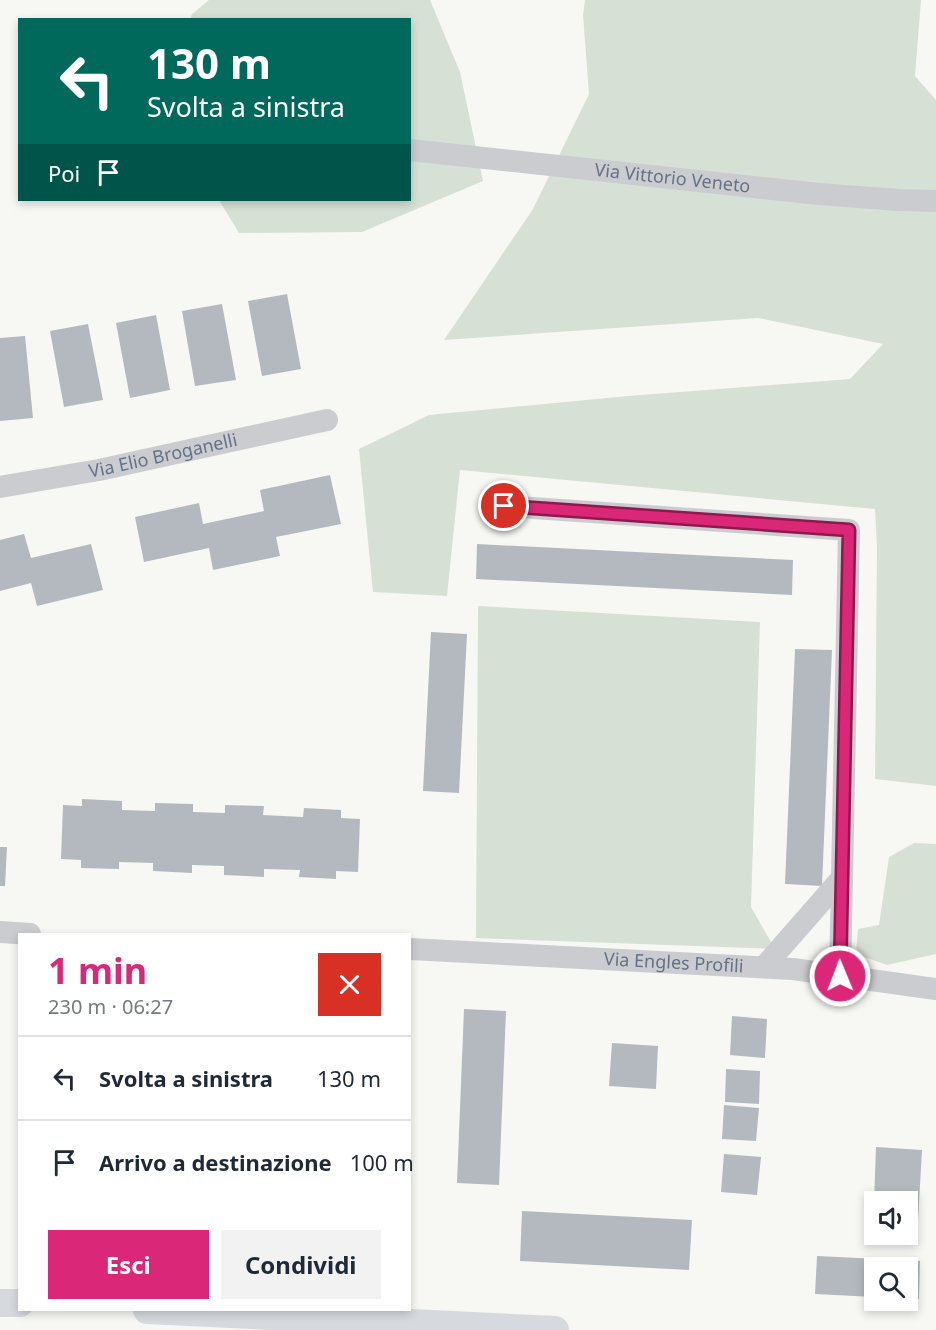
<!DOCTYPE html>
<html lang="it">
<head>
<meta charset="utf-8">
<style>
  :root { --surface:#fff; --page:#f2f2f3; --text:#1f2937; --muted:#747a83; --line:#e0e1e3; --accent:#db2777 }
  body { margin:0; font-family:"Noto Sans",sans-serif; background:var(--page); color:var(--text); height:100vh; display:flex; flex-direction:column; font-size:22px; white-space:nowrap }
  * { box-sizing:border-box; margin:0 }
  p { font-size:20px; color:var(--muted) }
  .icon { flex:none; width:33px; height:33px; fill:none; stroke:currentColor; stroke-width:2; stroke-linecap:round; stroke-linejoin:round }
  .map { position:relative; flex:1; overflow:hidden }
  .panel { position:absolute; left:18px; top:933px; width:393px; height:378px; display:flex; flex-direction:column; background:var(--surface); border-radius:0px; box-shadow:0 3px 9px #0003 }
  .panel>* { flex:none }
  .hud { position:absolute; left:18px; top:18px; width:393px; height:183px; border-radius:0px; box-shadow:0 3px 9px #0003; background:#00695c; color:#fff; overflow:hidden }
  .buttons { position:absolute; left:864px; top:1191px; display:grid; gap:12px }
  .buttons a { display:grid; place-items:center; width:54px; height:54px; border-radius:0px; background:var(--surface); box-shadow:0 3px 9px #0003; font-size:30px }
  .pin { position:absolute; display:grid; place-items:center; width:51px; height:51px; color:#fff; margin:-26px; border:3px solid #fff; border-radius:50%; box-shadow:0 2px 6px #0007 }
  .me { position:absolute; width:66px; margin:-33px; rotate:359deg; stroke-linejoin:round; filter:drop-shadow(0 0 4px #0008) }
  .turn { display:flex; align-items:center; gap:21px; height:126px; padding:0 30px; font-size:27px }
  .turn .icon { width:78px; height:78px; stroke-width:2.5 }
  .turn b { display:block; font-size:42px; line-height:51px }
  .then { display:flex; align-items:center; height:57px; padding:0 30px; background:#0003; gap:12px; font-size:22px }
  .round { display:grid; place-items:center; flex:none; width:63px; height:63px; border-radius:0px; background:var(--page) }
  .head { display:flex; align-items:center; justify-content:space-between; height:102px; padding:0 30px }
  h1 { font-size:36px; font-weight:700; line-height:45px; color:var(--accent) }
  .primary-button { display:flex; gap:12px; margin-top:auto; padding:12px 30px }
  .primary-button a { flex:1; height:69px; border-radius:0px; background:var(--accent); color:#fff; font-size:24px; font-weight:700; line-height:69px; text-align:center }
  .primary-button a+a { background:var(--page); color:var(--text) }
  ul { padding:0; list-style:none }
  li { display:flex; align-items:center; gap:18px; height:84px; padding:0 30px; border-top:2px solid var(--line) }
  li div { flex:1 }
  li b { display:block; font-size:22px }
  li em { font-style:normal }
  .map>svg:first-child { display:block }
</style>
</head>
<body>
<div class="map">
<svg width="936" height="1330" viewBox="0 0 936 1330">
  <rect width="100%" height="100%" fill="#f7f8f4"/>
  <path fill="#d7e0d5" d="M209,0H430L460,72L483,181L362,232L239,233L219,200H410V20H190L192,14Z
    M585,0H921L915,76L936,100V786L875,779L877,547L875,509L460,470L447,596L373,592L359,449L429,415L628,396L850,379L883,344L758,318L444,340L533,209L589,94L583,15Z
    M478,606L760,622L751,907L775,949L476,938Z
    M914,843L936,844V954L887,965L856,954L858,929L879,925L889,857Z"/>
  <path fill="#b4b9c0" d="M287,294L301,369L262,376L248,301Z
    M222,304L236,380L195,386L182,311Z
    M156,315L170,390L130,398L116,323Z
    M88,324L103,400L64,407L50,331Z
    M25,336L33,418L0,421V338Z
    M330,475L341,524L276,537L280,556L213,570L209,548L144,562L135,517L199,503L203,524L264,511L260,490Z
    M24,534L31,558L91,544L103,590L37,606L31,583L0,591V540Z
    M477,544L793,560L792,595L476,579Z
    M431,632L467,634L459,793L423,791Z
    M795,649L832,650L822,886L785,884Z
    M82,799L122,801V810L155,811V803L193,804V812L225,813V805L264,806L263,815L303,817L304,808L341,810V818L360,819L358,872L336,871V879L299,877L300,870L264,869V877L224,875V866L192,865V873L153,871V863L119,862V869L81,868V860L61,859L63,805L82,806Z
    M0,847H7L5,886H0Z
    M464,1009L506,1011L499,1185L457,1183Z
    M732,1016L767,1019L765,1058L730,1055Z
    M612,1043L658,1046L656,1089L609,1086Z
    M726,1069L760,1071L759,1104L725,1102Z
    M724,1105L759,1108L756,1141L722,1139Z
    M876,1147L922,1150L918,1221L908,1220V1202H874Z
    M724,1154L761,1157L757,1195L721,1192Z
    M522,1211L692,1220L689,1270L520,1261Z
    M817,1256L920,1261L919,1299H908V1268H874V1297L815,1294Z"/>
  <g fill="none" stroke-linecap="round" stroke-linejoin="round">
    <g stroke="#caccd0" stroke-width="22">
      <path id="s1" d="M410,150L819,194L898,200L936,201"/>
      <path id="s2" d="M0,487L99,470L327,420"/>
      <path d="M504,506L849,530L840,976"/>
      <path d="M0,932L30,934"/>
      <path id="s3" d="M410,949L793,969L936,989"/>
      <path d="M764,967L841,879"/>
    </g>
    <path stroke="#d6dadf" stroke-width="28" d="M0,1303H20
      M147,1310L555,1330"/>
  </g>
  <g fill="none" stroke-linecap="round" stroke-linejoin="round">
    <defs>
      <path id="route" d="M504,506L849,530L840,976"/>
    </defs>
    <use href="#route" stroke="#8e194d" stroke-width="15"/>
    <use href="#route" stroke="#db2777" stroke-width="10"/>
  </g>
  <g text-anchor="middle" stroke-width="6" stroke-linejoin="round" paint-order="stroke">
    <g font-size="18" fill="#657287" stroke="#fff">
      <text dy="6" stroke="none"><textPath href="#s1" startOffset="264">Via Vittorio Veneto</textPath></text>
      <text dy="6" stroke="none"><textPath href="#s2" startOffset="166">Via Elio Broganelli</textPath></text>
      <text dy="6" stroke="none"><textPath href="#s3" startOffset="264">Via Engles Profili</textPath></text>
    </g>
  </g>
</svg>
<div class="buttons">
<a><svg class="icon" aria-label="sound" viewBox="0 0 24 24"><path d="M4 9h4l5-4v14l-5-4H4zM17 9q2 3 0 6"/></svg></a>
<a><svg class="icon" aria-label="search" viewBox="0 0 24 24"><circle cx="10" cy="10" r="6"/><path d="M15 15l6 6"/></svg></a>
</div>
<div class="pin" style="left:504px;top:506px;background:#d93025"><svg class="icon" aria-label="arrive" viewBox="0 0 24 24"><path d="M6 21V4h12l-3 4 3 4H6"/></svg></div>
<svg class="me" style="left:840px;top:976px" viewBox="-20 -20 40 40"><circle r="17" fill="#db2777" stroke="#fff" stroke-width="3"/><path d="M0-11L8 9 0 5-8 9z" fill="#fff"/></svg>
<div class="hud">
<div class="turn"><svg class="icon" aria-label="left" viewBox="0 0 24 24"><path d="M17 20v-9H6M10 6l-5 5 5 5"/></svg><div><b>130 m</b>Svolta a sinistra</div></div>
<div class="then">Poi<svg class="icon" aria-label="arrive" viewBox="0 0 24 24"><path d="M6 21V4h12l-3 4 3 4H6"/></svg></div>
</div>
<section class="panel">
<div class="head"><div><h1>1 min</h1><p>230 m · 06:27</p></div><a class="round" style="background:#d93025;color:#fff"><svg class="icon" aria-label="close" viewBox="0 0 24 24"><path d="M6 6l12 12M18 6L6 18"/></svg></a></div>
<ul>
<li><svg class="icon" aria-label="left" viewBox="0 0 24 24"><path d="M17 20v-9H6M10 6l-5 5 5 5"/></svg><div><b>Svolta a sinistra</b></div><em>130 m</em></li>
<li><svg class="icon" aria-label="arrive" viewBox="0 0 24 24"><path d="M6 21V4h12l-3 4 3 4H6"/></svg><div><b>Arrivo a destinazione</b></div><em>100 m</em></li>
</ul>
<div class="primary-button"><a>Esci</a><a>Condividi</a></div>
</section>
</div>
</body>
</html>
